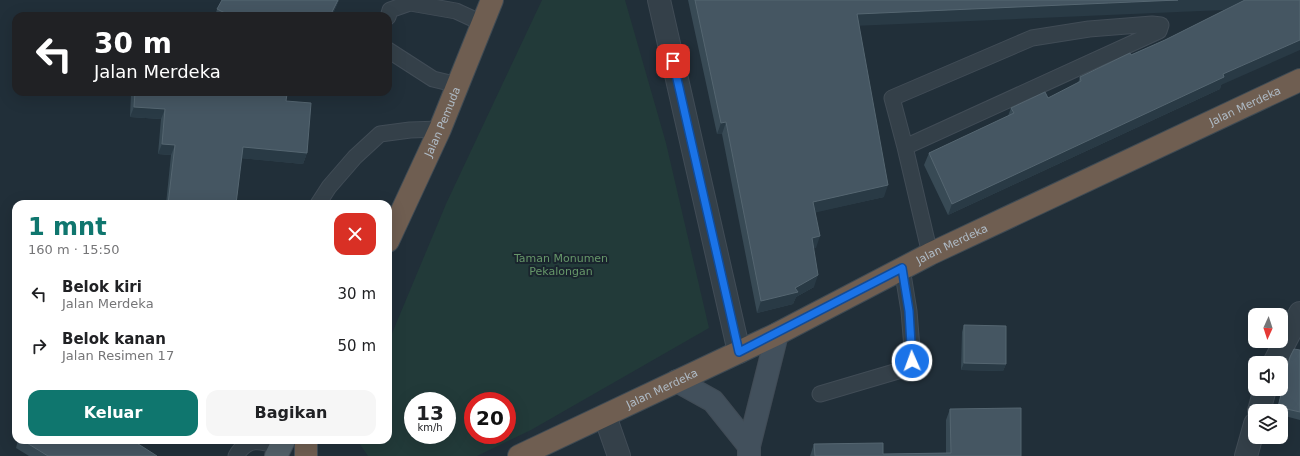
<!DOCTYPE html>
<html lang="id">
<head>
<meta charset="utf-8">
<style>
  :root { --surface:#fff; --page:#f6f6f6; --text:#202124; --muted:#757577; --accent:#0f766e }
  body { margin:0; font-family:"DejaVu Sans",sans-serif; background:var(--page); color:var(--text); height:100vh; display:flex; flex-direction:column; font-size:15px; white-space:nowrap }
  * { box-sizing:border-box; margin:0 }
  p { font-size:13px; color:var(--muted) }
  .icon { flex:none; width:22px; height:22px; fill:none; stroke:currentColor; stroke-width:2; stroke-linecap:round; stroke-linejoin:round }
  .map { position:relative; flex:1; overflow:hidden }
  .side { position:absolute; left:12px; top:200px; width:380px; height:244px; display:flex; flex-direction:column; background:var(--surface); border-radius:12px; box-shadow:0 4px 16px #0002 }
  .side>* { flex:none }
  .guide { position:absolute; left:12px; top:12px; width:380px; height:84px; border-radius:12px; box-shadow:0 4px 16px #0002; background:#202124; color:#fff; overflow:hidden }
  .needle { width:26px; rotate:183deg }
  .tools { position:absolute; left:1248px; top:308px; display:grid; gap:8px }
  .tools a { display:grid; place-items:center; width:40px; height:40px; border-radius:8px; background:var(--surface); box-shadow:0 4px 16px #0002; font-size:20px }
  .speed { position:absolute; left:404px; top:392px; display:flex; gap:8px; font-size:20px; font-weight:700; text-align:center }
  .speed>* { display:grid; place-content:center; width:52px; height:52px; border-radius:50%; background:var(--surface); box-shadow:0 4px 16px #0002; line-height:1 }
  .speed small { font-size:10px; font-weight:400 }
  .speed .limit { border:6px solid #d22; background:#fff; color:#111 }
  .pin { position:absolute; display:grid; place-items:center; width:34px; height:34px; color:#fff; margin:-17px; border-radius:8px; box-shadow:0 2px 6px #0006 }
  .me { position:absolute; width:44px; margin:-22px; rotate:358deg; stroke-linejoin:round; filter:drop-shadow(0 0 3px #0008) }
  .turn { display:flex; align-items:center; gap:14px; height:84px; padding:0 16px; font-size:18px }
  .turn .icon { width:52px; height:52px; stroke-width:2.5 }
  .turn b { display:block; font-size:28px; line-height:34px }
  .round { display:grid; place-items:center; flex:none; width:42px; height:42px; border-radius:12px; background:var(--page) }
  .head { display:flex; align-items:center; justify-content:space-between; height:68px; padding:0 16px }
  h1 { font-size:24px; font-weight:800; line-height:30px; color:var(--accent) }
  .action { display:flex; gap:8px; margin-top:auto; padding:8px 16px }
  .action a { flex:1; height:46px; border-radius:12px; background:var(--accent); color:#fff; font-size:16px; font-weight:800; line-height:46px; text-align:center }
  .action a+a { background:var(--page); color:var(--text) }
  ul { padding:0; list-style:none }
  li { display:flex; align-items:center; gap:12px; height:52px; padding:0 16px }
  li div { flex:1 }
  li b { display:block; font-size:15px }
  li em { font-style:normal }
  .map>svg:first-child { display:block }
</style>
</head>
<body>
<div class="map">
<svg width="1300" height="456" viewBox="0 0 1300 456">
  <rect width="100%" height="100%" fill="#212f39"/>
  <path fill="#223a39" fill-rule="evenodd" d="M542,0H625L666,143L709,328L531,430L477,456H368L357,440H388V343L446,204ZM413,401H447V435H413ZM473,401H507V435H473Z"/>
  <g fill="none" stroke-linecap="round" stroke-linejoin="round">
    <defs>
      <path id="lane" d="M388,17L390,10L410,3L456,11L482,23
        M388,50L433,79L458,85
        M905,147L1159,31L1161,25L1152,24L1089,29L1032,38L892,98L905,147L930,254
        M318,204L329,187L355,157L380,134L410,130L440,129
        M820,394L908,368L913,361L909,311L902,268
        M236,456C248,436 261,441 280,447"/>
      <path id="street" d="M659,0L739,352
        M1274,363L1300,313
        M1259,411L1265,389
        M605,416L619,456
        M1246,456L1255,424"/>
      <path id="secondary" d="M677,381L713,401L749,446
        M749,456V446L777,334"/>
      <path id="primary" d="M276,456L284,440"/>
      <g id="highway">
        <path id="s1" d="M388,241L440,129L492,0"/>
        <path d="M306,440V456"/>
        <path id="s2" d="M519,456L777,334L930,254L1300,80"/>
      </g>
    </defs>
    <use href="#lane" stroke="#414c56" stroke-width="17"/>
    <use href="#street" stroke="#414c56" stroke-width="24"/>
    <use href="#secondary" stroke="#414c56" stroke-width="24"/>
    <use href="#primary" stroke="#414c56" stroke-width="24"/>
    <use href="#highway" stroke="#3f4b54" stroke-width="24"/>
    <use href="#lane" stroke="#344049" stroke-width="15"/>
    <use href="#street" stroke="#344049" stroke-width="22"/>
    <use href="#secondary" stroke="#42505c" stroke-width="22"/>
    <use href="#primary" stroke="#526069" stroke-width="22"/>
    <use href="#highway" stroke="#6f5e51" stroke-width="22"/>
  </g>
  <path fill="#384a55" d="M339,0L332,16H215L217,9Z
    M688,0H1300L1221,85L1220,89L948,215L924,165L929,153L1008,116L1011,108L1048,98L1078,83L1080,77L1165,40L1226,9L859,25L884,197L815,212L816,248H814V287L796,297L793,304L757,313L722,134H717Z
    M132,92H262L286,101L307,153L303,164L241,158L236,204H166L171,155L158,154L161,119L130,117L131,94Z
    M964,325L1006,364L1003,371L961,370L962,332Z
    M1300,350V420L1281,415V411H1277L1288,364L1290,357Z
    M950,409L1021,456H810L814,444L883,454L946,453V420Z
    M18,440H132L157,456H29L16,448Z"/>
  <path fill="#293a45" d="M338,0H339L332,16H330Z
    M1178,0H1250L1247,9L853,26L857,14Z
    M1300,40V50L1221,85L1220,89L948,215L952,204L1223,74Z
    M134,107L165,109L161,119L130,117Z
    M726,122L722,134H717L721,123Z
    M162,144L175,145L171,155L158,154Z
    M243,147L307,153L303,164L239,158Z
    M888,185L884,197L809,214L813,202Z
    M820,236L816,248L807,250L812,238Z
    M818,275L814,287L796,297L793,304L757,313L761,301L795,288Z
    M964,363L1006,364L1003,371L961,370Z"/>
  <path fill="#455662" stroke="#556671" d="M222,0H338L330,16H231L217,9Z
    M695,0H1178L857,14L888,185L813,202L820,236L812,238L818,275L795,288L798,292L761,301L726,122L721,123Z
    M1245,0H1300V40L1223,74L1224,77L952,204L929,153L1014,113L1011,108L1045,92L1048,98L1081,81L1080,77L1130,53L1131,55L1165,40Z
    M135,92H262L287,94L286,101L311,103L307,153L243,147L236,204H168L175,145L162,144L165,109L134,107Z
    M964,325L1006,326V364L964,363Z
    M1294,349L1300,350V412L1278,407L1290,357Z
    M1021,408V456H815L814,444L883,443V454L951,453L950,409Z
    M22,440H132L157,456H48Z"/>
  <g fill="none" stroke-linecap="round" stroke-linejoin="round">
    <defs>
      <path id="route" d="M673,61L739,352L902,268L909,311L912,361"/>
    </defs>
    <use href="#route" stroke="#114b97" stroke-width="10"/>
    <use href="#route" stroke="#1a73e8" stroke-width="7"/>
  </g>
  <g text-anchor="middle" stroke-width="4" stroke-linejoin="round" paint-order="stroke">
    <g font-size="11" fill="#afbbc6" stroke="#1a252e">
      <text dy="4" stroke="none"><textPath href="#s2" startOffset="806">Jalan Merdeka</textPath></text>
      <text dy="4" stroke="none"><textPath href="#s1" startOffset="131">Jalan Pemuda</textPath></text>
      <text dy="4" stroke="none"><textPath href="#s2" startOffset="482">Jalan Merdeka</textPath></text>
      <text dy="4" stroke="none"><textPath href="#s2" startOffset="158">Jalan Merdeka</textPath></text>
    </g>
    <g font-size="11" fill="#669669" stroke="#1a252e">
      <text x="561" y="262">Taman Monumen<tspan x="561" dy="13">Pekalongan</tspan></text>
    </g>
  </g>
</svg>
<div class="tools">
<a><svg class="needle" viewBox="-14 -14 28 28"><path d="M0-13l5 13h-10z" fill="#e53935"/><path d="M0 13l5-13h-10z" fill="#757577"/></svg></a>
<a><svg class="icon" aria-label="sound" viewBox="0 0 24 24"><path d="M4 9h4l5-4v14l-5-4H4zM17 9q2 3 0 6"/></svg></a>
<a><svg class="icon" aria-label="layers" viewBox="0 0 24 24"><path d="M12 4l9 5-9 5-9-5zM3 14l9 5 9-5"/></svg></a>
</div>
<div class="speed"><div>13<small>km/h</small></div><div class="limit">20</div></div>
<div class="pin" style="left:673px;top:61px;background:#d93025"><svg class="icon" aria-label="arrive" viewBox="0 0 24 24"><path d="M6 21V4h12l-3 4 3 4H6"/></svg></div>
<svg class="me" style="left:912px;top:361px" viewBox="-20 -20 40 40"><circle r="17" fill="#1a73e8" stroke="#fff" stroke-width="3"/><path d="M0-11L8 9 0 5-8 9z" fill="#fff"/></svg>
<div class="guide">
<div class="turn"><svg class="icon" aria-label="left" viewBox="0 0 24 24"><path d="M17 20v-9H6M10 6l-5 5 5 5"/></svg><div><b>30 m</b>Jalan Merdeka</div></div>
</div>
<section class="side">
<div class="head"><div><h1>1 mnt</h1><p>160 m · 15:50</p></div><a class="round" style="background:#d93025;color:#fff"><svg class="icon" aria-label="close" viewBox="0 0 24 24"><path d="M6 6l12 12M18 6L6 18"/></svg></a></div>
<ul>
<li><svg class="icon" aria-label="left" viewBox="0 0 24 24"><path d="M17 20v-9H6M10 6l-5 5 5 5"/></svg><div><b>Belok kiri</b><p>Jalan Merdeka</p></div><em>30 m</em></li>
<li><svg class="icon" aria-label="right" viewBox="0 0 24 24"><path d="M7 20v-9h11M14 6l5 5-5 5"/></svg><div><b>Belok kanan</b><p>Jalan Resimen 17</p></div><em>50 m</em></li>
</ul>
<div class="action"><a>Keluar</a><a>Bagikan</a></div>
</section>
</div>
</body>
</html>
